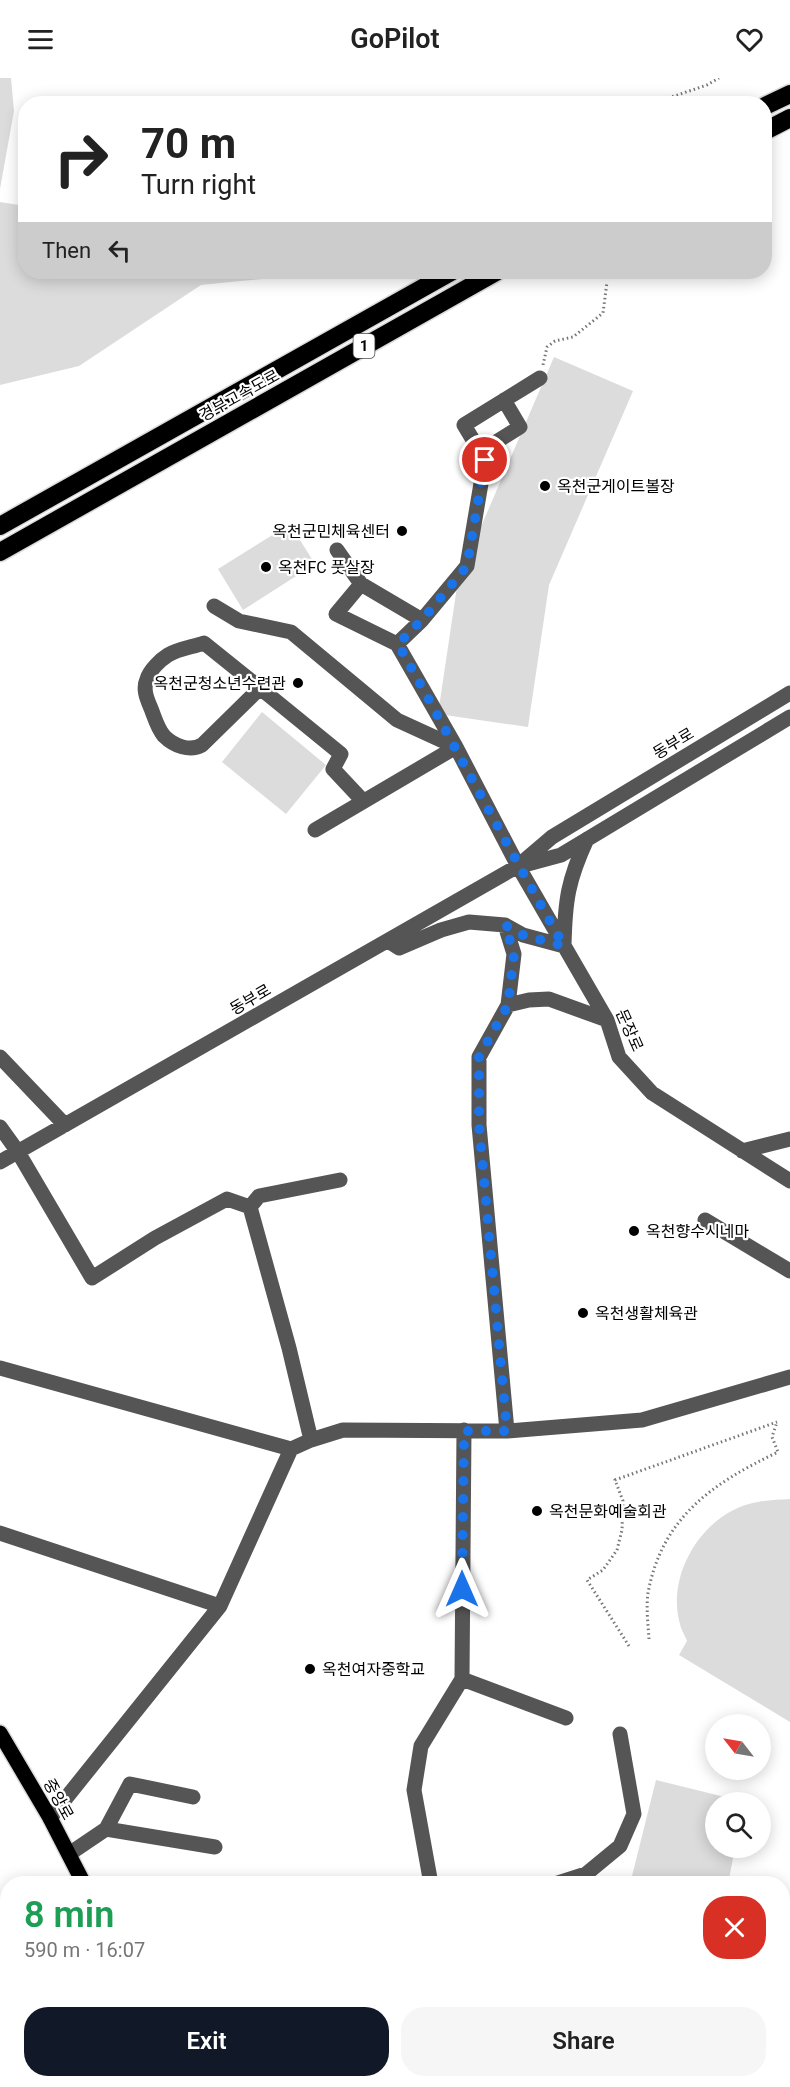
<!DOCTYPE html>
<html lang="en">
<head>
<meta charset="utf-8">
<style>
  :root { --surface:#fff; --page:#f6f6f6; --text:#222; --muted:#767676; --accent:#111827 }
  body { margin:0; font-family:Roboto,"Noto Sans KR",sans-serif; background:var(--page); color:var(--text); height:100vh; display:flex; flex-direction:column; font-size:22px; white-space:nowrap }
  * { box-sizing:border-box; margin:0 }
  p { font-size:20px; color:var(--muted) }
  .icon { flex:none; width:33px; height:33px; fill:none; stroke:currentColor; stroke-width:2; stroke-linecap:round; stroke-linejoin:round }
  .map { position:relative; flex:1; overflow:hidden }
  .sheet { position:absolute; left:0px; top:1798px; width:790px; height:212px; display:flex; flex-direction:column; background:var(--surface); border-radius:24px 24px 0 0; box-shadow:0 3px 15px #0003 }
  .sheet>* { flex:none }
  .top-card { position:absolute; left:18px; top:18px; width:754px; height:183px; border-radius:24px; box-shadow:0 3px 15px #0003; background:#fff; color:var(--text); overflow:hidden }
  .needle { width:39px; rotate:301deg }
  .buttons { position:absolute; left:705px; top:1636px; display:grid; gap:12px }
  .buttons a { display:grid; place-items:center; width:66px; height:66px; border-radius:50%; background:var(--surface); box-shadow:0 3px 15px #0003; font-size:30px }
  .pin { position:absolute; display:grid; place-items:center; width:51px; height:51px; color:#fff; margin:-26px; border:3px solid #fff; border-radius:50%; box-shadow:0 2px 6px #0007 }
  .me { position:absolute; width:66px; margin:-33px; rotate:0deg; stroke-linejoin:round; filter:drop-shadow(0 0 4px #0008) }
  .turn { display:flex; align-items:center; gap:21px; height:126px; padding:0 24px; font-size:27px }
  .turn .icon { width:78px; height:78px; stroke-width:2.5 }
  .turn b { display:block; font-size:42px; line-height:51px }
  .then { display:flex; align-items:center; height:57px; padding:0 24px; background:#0003; gap:12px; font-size:22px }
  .round { display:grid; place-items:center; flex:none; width:63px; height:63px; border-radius:24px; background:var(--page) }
  .headline { display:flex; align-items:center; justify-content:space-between; height:102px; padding:0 24px }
  h1 { font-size:36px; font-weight:600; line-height:45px; color:#1e9e55 }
  .button { display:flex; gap:12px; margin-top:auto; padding:12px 24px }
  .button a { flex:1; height:69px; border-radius:24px; background:var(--accent); color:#fff; font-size:24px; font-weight:600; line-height:69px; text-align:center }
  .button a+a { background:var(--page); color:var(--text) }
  header { display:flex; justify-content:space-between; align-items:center; height:78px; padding:0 24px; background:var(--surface); font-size:27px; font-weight:600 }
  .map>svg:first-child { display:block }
</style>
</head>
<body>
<header><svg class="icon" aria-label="menu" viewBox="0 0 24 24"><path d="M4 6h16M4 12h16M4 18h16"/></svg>GoPilot<svg class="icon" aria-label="heart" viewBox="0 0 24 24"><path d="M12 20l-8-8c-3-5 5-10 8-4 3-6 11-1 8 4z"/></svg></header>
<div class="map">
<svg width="790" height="2009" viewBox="0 0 790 2009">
  <rect width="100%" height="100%" fill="#fff"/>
  <path fill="#dcdcdc" d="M0,0H11L14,33L0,111Z
    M0,124L25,128L26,194H334L201,207L79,288L0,307Z
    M554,279L633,313L549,507L528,649L438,636L458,502Z
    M290,446L315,486L243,532L218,491Z
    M262,634L326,687L286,736L222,684Z
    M790,1421V1644L679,1577L687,1563C685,1557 681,1552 680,1546C666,1498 701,1439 749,1426C762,1422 776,1422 790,1421Z
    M656,1702L745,1724L716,1725V1770H735L728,1806H630Z"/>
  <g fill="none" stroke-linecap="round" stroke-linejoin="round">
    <defs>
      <path id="major" d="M0,1655L50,1740L84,1806
        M192,2002L195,2009"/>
      <path id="highway" d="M765,28L790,16
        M765,53L790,40
        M0,448L451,194
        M0,474L496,194"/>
    </defs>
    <use href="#major" stroke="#dbdbdb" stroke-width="18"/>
    <use href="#highway" stroke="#dbdbdb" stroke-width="21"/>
    <path stroke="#777" stroke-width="3" stroke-dasharray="1.5 3" stroke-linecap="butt" d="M651,26L707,7L719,0
      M543,287L547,269L555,263L573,259L603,235L607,204
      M649,1561C648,1546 646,1529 648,1515C662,1439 713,1405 778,1374L772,1359L777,1344
      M629,1568L587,1502L603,1492L617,1472L622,1452L623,1423L615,1402L777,1344"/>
    <path stroke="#555" stroke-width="15" d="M480,374L520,349L504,322
      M337,472L361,506L336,536L397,566L456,669L518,788L607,942L619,979L652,1015L790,1103
      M361,506L422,542
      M214,528L239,543L291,554L397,642L456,669
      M397,566L422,542L467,488L485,382L464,347L540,300
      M260,610L204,565C193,569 178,571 168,577C160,582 150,592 147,601C142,612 148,623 152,633C155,641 158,651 164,658C174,668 190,674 202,667L260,610L341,676L333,691L363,723
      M315,752L456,669
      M524,787L561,777L790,639
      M505,847L514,876L508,927L479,979V1047L507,1353
      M388,863L399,870L441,852L469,844L505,847L523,857L564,868
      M564,868C565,822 568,802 587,761
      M508,927L529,922L549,921L607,942
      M0,979L65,1047
      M0,1049L18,1074L92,1200L155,1160L227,1121L250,1129L259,1118L340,1102
      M742,1073L790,1061
      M0,1084L518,788L552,759L790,615
      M250,1129L289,1270L311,1362
      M705,1142L790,1193
      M0,1290L291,1371
      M464,1352L462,1601L566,1640
      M0,1455L220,1528
      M50,1740L220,1528L291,1371L311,1362L343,1352L507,1353L642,1342L790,1299
      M106,1751L130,1706L193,1719
      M69,1776L106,1751L215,1769
      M431,1806L414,1712L421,1668L462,1601
      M555,1806L586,1796L620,1768L634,1736L620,1656
      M380,2002L383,2009"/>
    <use href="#major" stroke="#000" stroke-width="15"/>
    <use href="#highway" stroke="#000" stroke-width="18"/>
  </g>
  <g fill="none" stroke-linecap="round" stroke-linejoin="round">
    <path stroke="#1a73e8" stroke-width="10" stroke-dasharray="0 18" d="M462,1511L464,1353H507L479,1047V979L508,927L514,876L505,847L523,857L564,868C507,768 454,666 398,566L422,542L467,488L485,382"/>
  </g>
  <g fill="#000" stroke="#fff" stroke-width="2">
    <circle cx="545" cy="408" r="6"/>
    <circle cx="402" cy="453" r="6"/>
    <circle cx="266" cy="489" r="6"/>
    <circle cx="298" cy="605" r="6"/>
    <circle cx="634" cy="1153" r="6"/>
    <circle cx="583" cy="1235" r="6"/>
    <circle cx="537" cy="1433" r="6"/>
    <circle cx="310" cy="1591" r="6"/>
  </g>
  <g text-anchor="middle" stroke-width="4.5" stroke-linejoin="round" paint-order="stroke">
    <rect fill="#fff" stroke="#4c4c4c" stroke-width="1.5" x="353.5" y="256" width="21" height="24" rx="4.5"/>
    <g font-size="15" font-weight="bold" fill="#000">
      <text x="364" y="273">1</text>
    </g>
    <g font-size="16" fill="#000" stroke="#fff">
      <text transform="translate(239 317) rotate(-29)" y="6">경부고속도로</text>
      <text transform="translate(673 665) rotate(-31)" y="6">동부로</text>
      <text transform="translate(250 921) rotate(-30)" y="6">동부로</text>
      <text transform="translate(630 952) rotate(66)" y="6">문장로</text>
      <text transform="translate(59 1721) rotate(61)" y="6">중앙로</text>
    </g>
    <g font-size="16" fill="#000" stroke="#fff" text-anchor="start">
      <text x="557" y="414">옥천군게이트볼장</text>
      <text x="390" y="459" text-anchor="end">옥천군민체육센터</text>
      <text x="278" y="495">옥천FC 풋살장</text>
      <text x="286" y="611" text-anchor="end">옥천군청소년수련관</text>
      <text x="646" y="1159">옥천향수시네마</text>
      <text x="595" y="1241">옥천생활체육관</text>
      <text x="549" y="1439">옥천문화예술회관</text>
      <text x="322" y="1597">옥천여자중학교</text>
    </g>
  </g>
</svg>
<div class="buttons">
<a><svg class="needle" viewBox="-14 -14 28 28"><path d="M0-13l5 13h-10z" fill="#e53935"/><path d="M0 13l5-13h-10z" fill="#767676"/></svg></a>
<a><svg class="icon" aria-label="search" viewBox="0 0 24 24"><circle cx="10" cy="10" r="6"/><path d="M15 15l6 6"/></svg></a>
</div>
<div class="pin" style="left:485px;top:382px;background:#d93025"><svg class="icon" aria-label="arrive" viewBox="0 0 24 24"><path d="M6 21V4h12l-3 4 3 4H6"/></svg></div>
<svg class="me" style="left:462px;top:1511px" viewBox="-20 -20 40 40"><path d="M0-17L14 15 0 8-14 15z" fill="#1a73e8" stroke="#fff" stroke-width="4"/></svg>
<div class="top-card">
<div class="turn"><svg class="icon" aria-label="right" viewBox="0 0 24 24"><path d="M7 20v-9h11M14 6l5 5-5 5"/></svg><div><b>70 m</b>Turn right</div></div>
<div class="then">Then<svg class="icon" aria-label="left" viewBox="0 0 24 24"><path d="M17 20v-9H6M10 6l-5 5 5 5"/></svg></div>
</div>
<section class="sheet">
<div class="headline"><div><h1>8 min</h1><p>590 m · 16:07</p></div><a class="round" style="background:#d93025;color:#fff"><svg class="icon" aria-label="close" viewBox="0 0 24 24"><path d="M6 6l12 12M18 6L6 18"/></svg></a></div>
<div class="button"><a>Exit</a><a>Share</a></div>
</section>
</div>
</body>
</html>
